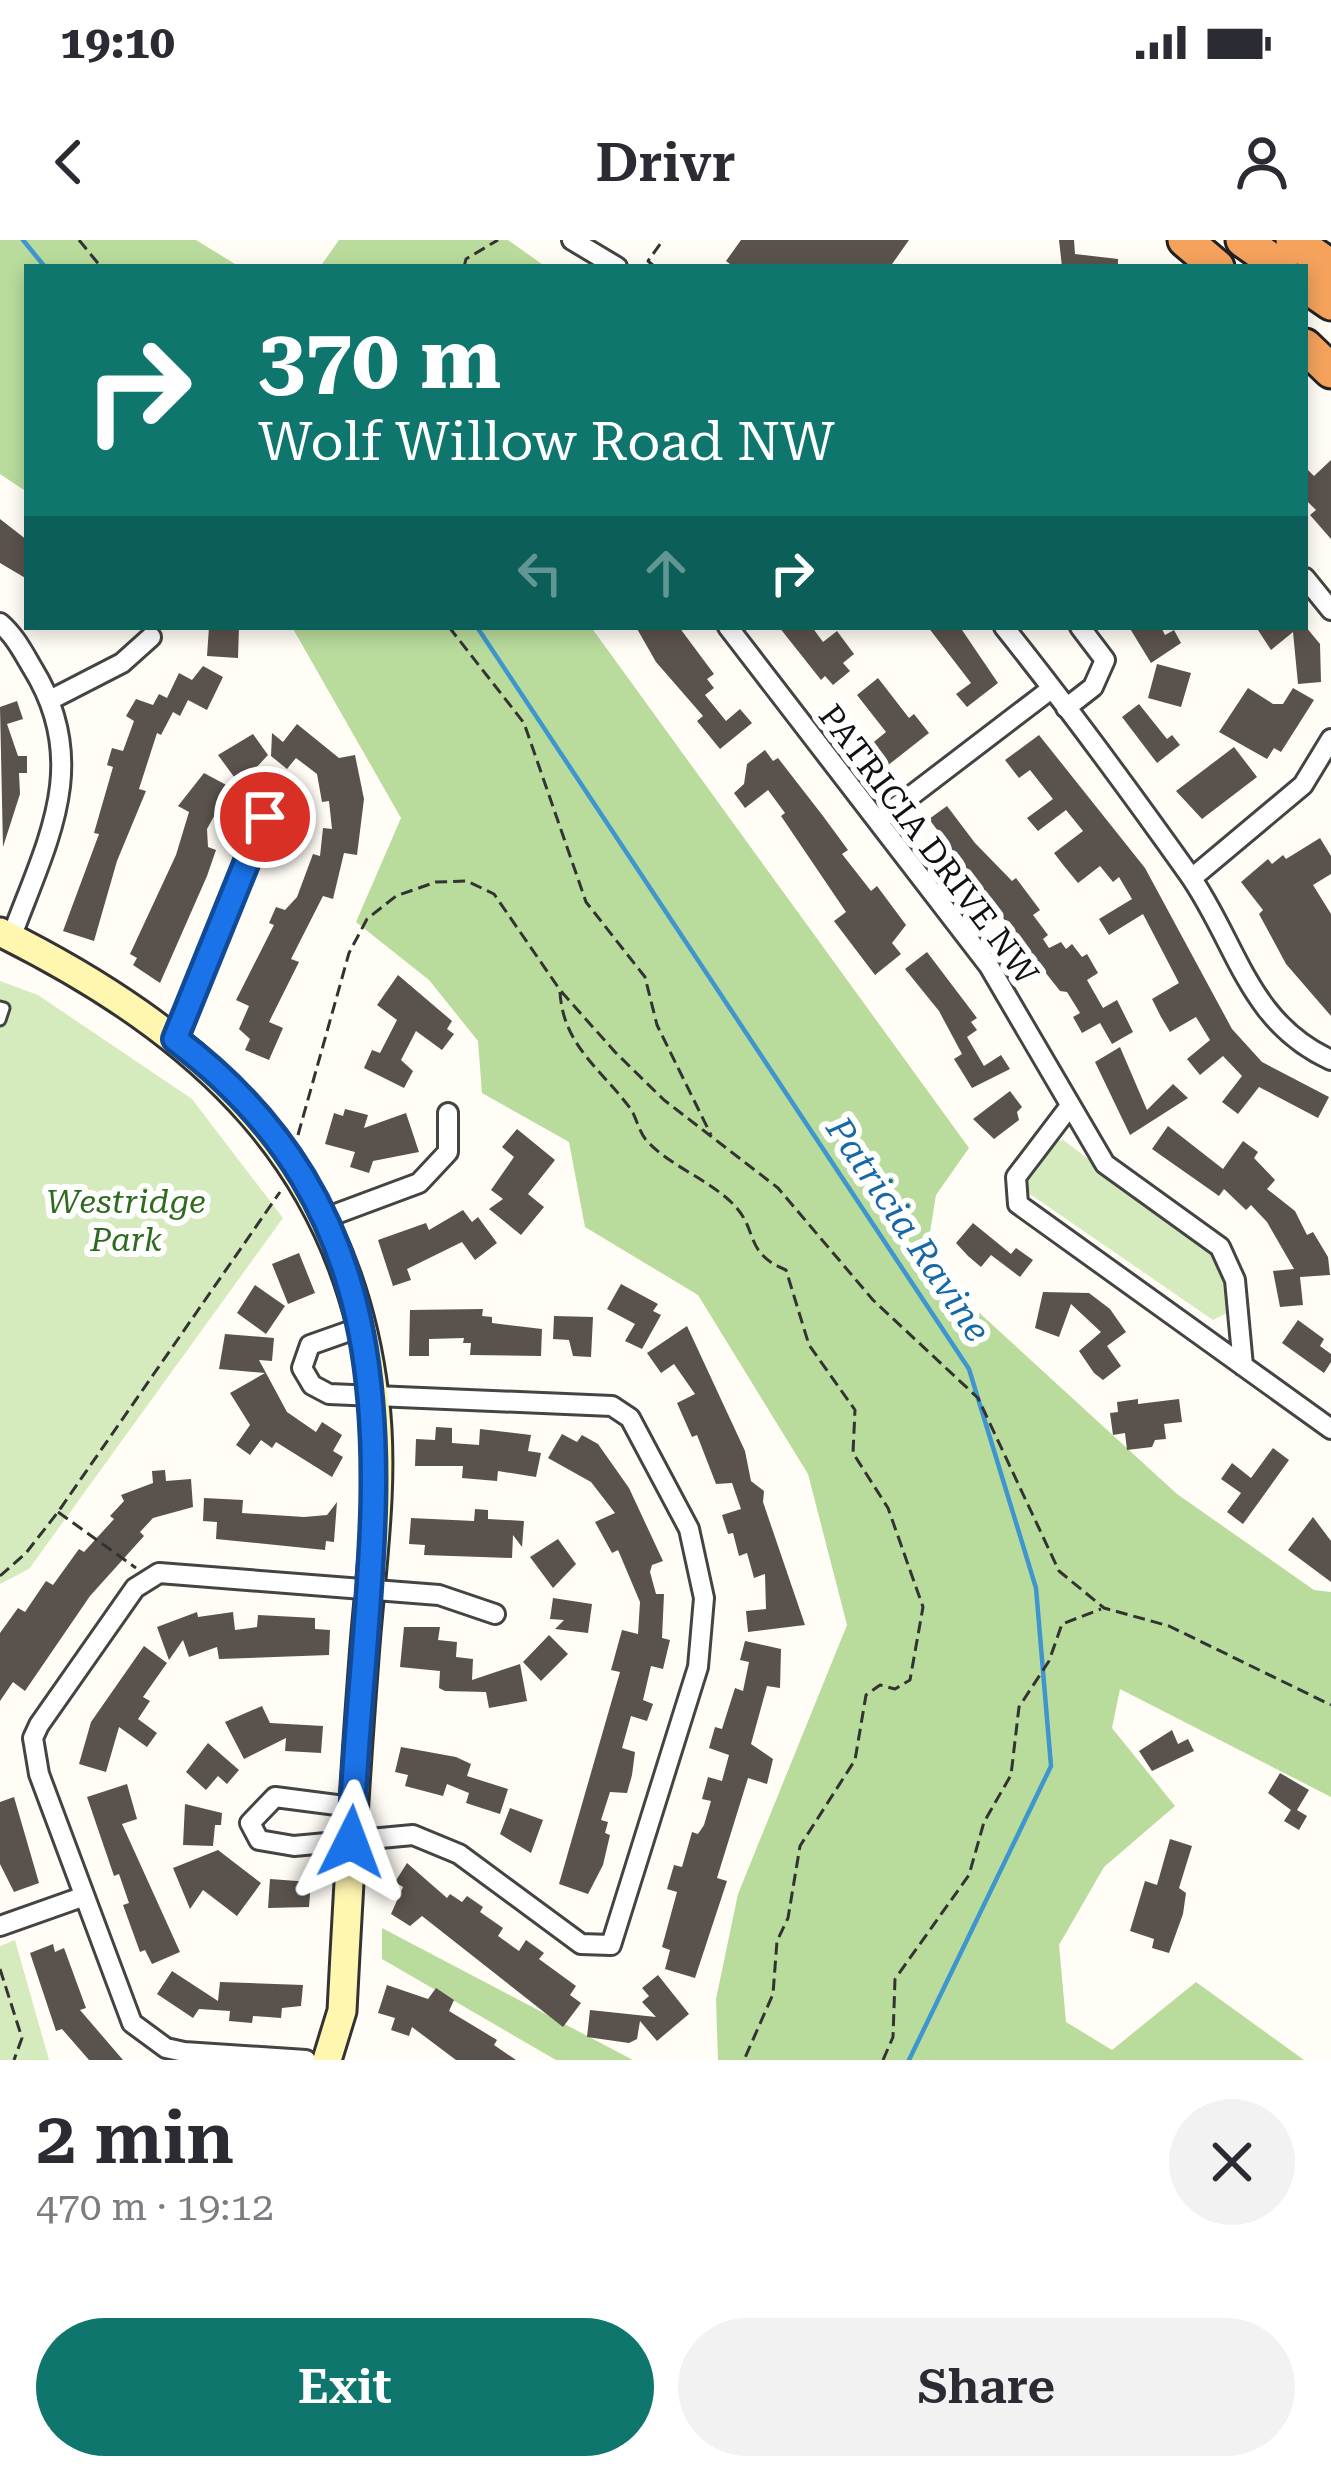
<!DOCTYPE html>
<html lang="en">
<head>
<meta charset="utf-8">
<style>
  :root { --surface:#fff; --page:#f2f2f3; --text:#2b2b33; --muted:#7c7c81; --accent:#0f766e }
  body { margin:0; font-family:"Roboto Serif",serif; background:var(--page); color:var(--text); height:100vh; display:flex; flex-direction:column; font-size:45px; white-space:nowrap }
  * { box-sizing:border-box; margin:0 }
  p { font-size:39px; color:var(--muted) }
  .icon { flex:none; width:66px; height:66px; fill:none; stroke:currentColor; stroke-width:2; stroke-linecap:round; stroke-linejoin:round }
  .map { position:relative; height:1820px; overflow:hidden }
  .details { display:flex; flex-direction:column; background:var(--surface); flex:1 }
  .details>* { flex:none }
  .hud { position:absolute; left:24px; top:24px; width:1284px; height:366px; border-radius:0px; box-shadow:0 6px 18px #0003; background:#0f766e; color:#fff; overflow:hidden }
  .pin { position:absolute; display:grid; place-items:center; width:102px; height:102px; color:#fff; margin:-51px; border:6px solid #fff; border-radius:50%; box-shadow:0 3px 12px #0007 }
  .me { position:absolute; width:132px; margin:-66px; rotate:3deg; stroke-linejoin:round; filter:drop-shadow(0 0 9px #0008) }
  .turn { display:flex; align-items:center; gap:42px; height:252px; padding:0 36px; font-size:54px }
  .turn .icon { width:156px; height:156px; stroke-width:2.5 }
  .turn b { display:block; font-size:84px; line-height:102px }
  .lanes { display:flex; align-items:center; height:114px; padding:0 36px; background:#0003; justify-content:center; gap:60px; direction:ltr }
  .lanes .off { opacity:.35 }
  .round { display:grid; place-items:center; flex:none; width:126px; height:126px; border-radius:63px; background:var(--page) }
  .overview { display:flex; align-items:center; justify-content:space-between; height:204px; padding:0 36px }
  h1 { font-size:72px; font-weight:600; line-height:90px }
  .action { display:flex; gap:24px; margin-top:auto; padding:24px 36px }
  .action a { flex:1; height:138px; border-radius:72px; background:var(--accent); color:#fff; font-size:48px; font-weight:600; line-height:138px; text-align:center }
  .action a+a { background:var(--page); color:var(--text) }
  .status { display:flex; justify-content:space-between; align-items:center; height:84px; padding:0 60px; background:var(--surface); direction:ltr }
  .status svg { height:33px; fill:currentColor }
  header { display:flex; justify-content:space-between; align-items:center; height:156px; padding:0 36px; background:var(--surface); font-size:54px; font-weight:600 }
  .map>svg:first-child { display:block }
</style>
</head>
<body>
<div class="status"><b>19:10</b><svg viewBox="0 0 49 12"><path d="M0 12V9h3v3zM5 12V6h3v6zM10 12V3h3v9zM15 12V0h3v12zM26 1h20v11H26zM47 4h2v5h-2z"/></svg></div>
<header><svg class="icon" aria-label="back" viewBox="0 0 24 24"><path d="M15 5l-7 7 7 7"/></svg>Drivr<svg class="icon" aria-label="person" viewBox="0 0 24 24"><circle cx="12" cy="8" r="4"/><path d="M4 21q1-7 8-7t8 7"/></svg></header>
<div class="map">
<svg width="1331" height="1820" viewBox="0 0 1331 1820">
  <rect width="100%" height="100%" fill="#fffdf5"/>
  <path fill="#d5ebbd" d="M0,741L38,755L192,859L283,978L29,1329L0,1344Z
    M1063,900L1206,1007L1221,1028L1229,1072L1213,1080L1024,950L1022,935L1050,903Z
    M15,1700L49,1820H0V1706Z"/>
  <path fill="#b9dc9c" d="M0,0H196L240,27H27V252L0,234Z
    M339,0H508L546,27H320Z
    M292,387H591L969,908L936,955L925,1023L1177,1254L1314,1350L1331,1352V1557L1120,1449L1112,1488L1175,1566L1104,1627L1059,1705L1066,1782L1112,1810L1196,1742L1304,1820H718L716,1759L738,1654L847,1385L808,1234L698,1055L585,987L569,902L482,853L478,801L429,740L356,682L401,578Z
    M382,1688L633,1820H556L382,1719Z"/>
  <g fill="none" stroke-linecap="round" stroke-linejoin="round">
    <path stroke="#3f96cf" stroke-width="4.5" d="M23,0L45,27
      M477,387L969,1129L1036,1348L1051,1526L909,1820"/>
  </g>
  <path fill="#5a524d" d="M741,0H909L890,27H734L726,21Z
    M1059,0H1074L1075,14L1118,19V27H1062Z
    M1331,220V299L1310,275L1316,270L1305,259V227L1314,236Z
    M0,279L27,300V339L0,323Z
    M209,387H239L238,418L207,416Z
    M636,387H679L714,434L707,439L714,448L705,455L726,481L740,469L752,483L720,509L697,481L703,476L656,422Z
    M779,387H812L823,402L837,391L854,414L843,423L850,431L833,445L825,436L821,440Z
    M928,387H960L998,443L967,467L956,454L971,443Z
    M1129,387H1161L1165,395L1174,390L1181,403L1151,423Z
    M1256,387H1306L1320,404L1321,442L1298,444L1293,392L1271,410Z
    M1157,424L1191,433L1181,467L1148,458Z
    M203,426L223,437L207,470L188,460L180,476L173,472L161,495L157,493L139,549L146,551L117,621L94,701L63,691L99,594L94,593L113,527L107,525L112,508L123,511L134,481L126,476L136,459L153,465L159,454L167,458L179,433L192,440Z
    M878,438L909,478L914,474L929,493L887,526L870,505L886,492L857,455Z
    M1248,448L1273,464H1283L1293,448L1314,460L1281,512L1274,508L1267,519L1219,492Z
    M17,461L23,479L7,484L18,516H27V533H19L20,554L3,607L0,467Z
    M1139,464L1167,499L1172,495L1180,505L1157,523L1122,477Z
    M297,484L339,518L355,515L364,559L357,615L344,613L333,659L323,656L291,719L299,722L269,782L283,788L269,820L245,810L250,799L239,789L249,766L236,760L274,685L269,683L276,667L285,670L297,657L313,614L320,616L323,588L332,589L329,561L322,562L317,534L296,518L287,529L271,516L272,493L283,502Z
    M253,494L268,515L240,545L218,515Z
    M1039,495L1145,628L1232,789L1262,822L1329,857L1318,878L1259,847L1238,874L1222,862L1242,836L1223,816L1200,835L1187,819L1210,800L1196,777L1170,792L1161,777L1152,759L1179,743L1143,674L1109,695L1099,679L1132,659L1119,637L1113,642L1100,626L1078,643L1064,626L1054,613L1083,591L1066,570L1038,591L1027,578L1053,559L1030,530L1019,538L1005,520Z
    M1234,507L1257,537L1202,579L1176,551Z
    M765,510L773,521L778,518L823,576L848,610L842,614L871,651L877,646L906,685L892,703L901,714L875,735L834,681L846,672L781,576L785,573L768,550L745,568L734,553L744,544L747,524Z
    M204,533L230,547L207,589L208,607L216,610L207,636L160,743L133,725L137,718L130,714L176,615L189,572L178,566Z
    M947,566L975,603L1012,641L1016,638L1040,670L1033,675L1048,695L1043,699L1049,708L1061,702L1066,709L1072,704L1082,717L1087,714L1098,733L1087,740L1103,768L1117,760L1133,792L1112,804L1100,783L1082,793L1073,777L1080,773L1067,752L1060,751L1019,699L929,579Z
    M1320,598L1331,616V634L1313,645L1331,674V776L1286,724L1259,674L1263,670L1241,642L1268,619L1272,624L1283,615L1286,619Z
    M927,712L977,778L971,782L977,790L967,797L984,826L1001,815L1010,829L972,848L954,819L962,814L939,771L905,729Z
    M398,735L452,781L447,789L454,794L442,810L416,791L401,820L413,831L404,848L364,828L372,810L380,813L397,780L377,765Z
    M1120,807L1147,870L1173,844L1188,858L1130,895L1095,822Z
    M1010,851L1022,867L1017,872L1019,880L994,899L973,879Z
    M345,869L368,875L364,888L406,873L419,912L373,921L369,933L350,927L355,912L325,904L334,873L343,876Z
    M1168,886L1223,929L1243,901L1258,912L1254,918L1275,940L1267,949L1295,971L1307,995L1313,992L1328,1017L1330,1035L1300,1037L1303,1065L1280,1067L1273,1031L1294,1029L1267,982L1251,965L1246,970L1224,949L1219,956L1152,909Z
    M517,889L555,920L528,954L544,967L521,995L489,969L503,959L491,950L514,917L502,907Z
    M463,970L472,982L478,977L497,1003L475,1020L462,1002L407,1029L411,1040L393,1046L378,1000L426,983L429,990Z
    M973,983L1011,1014L1016,1008L1033,1020L1020,1037L991,1015L981,1027L968,1016L956,1003Z
    M299,1013L315,1053L288,1064L272,1024Z
    M621,1044L658,1064L653,1071L661,1075L642,1109L625,1101L635,1084L607,1069Z
    M255,1045L285,1066L266,1094L237,1073Z
    M1043,1052L1089,1053L1110,1069L1126,1092L1107,1106L1121,1126L1103,1140L1094,1133L1079,1111L1101,1092L1071,1064L1059,1097L1035,1088Z
    M483,1069L482,1076L492,1077V1083L542,1089L541,1116L470,1115L471,1103H463L464,1098L429,1099V1116H409L410,1070Z
    M554,1076L593,1077L591,1117L573,1116L569,1100L553,1099Z
    M1298,1080L1324,1099L1320,1106L1331,1114V1122L1324,1133L1282,1103Z
    M687,1086L745,1211L751,1241L764,1251L763,1262L805,1385L748,1392L746,1371L766,1369L765,1334L754,1338L747,1313L739,1316L733,1293L728,1294L722,1275L741,1269L732,1243L716,1244L697,1195L692,1197L677,1163L695,1154L674,1124L661,1133L647,1113Z
    M225,1094L274,1098L272,1121L259,1120L287,1172L316,1192L322,1182L342,1195L333,1211L343,1217L332,1237L276,1202L272,1208L261,1200L250,1215L236,1205L250,1185L230,1153L265,1133L219,1129Z
    M1138,1159V1164L1179,1159L1182,1182L1164,1184L1166,1199L1155,1200L1152,1207L1127,1210L1125,1193L1113,1195L1110,1173L1118,1172L1117,1162Z
    M436,1187L452,1188V1203L479,1205L480,1189L531,1195L528,1211L541,1213L536,1237L498,1231L497,1241L462,1238L463,1226H415L416,1199L435,1200Z
    M562,1194L577,1202L582,1195L598,1204L629,1248L663,1321L652,1325L650,1332L656,1354H664L662,1398L670,1400L663,1429L651,1426L643,1460L653,1464L647,1481L631,1476L622,1508L635,1512L632,1535L627,1553L610,1552L601,1580L608,1582L605,1593L610,1595L603,1625L588,1654L559,1644L620,1432L611,1430L622,1390L638,1394L640,1362L618,1310L612,1313L595,1282L615,1273L591,1242L548,1218Z
    M1273,1208L1289,1220L1243,1284L1227,1272L1241,1253L1221,1239L1232,1223L1251,1238Z
    M165,1230L166,1241L191,1239L193,1267L153,1278L140,1292L144,1296L90,1356L25,1451L13,1442L0,1461V1393L18,1368L25,1372L46,1341L53,1345L79,1309L84,1312L114,1279L110,1276L124,1261L121,1255L153,1243L152,1231Z
    M204,1258L243,1260L242,1273L304,1277L327,1275L337,1262L334,1302L326,1301L325,1310L216,1299L217,1282L203,1281Z
    M475,1269L488,1270V1279L524,1281L522,1307L513,1295L512,1318L424,1315L425,1305L409,1304L411,1278L474,1281Z
    M1313,1277L1331,1301V1342L1288,1310Z
    M558,1299L576,1324L553,1348L530,1317Z
    M553,1358L592,1364L588,1393L555,1389L564,1380L550,1379Z
    M197,1372L198,1377L233,1372L235,1390L257,1387L258,1375L315,1378V1389L330,1390L329,1415L219,1419L217,1407L189,1417L183,1400L169,1420L157,1387Z
    M404,1387H440L438,1400L457,1402L456,1417L473,1419L472,1440L520,1424L527,1461L489,1468L486,1452L445,1451L439,1448L440,1431L400,1427Z
    M549,1395L568,1414L541,1441L523,1422Z
    M745,1401L781,1409L780,1448L767,1446L751,1504L773,1519L767,1544L748,1538L717,1638L727,1641L695,1738L665,1729L670,1710L662,1707L677,1652L667,1649L674,1625L682,1627L692,1592L698,1594L704,1585L711,1561L702,1559L708,1537L722,1541L729,1515L709,1508L715,1487L722,1489L735,1448L743,1451L749,1422L740,1420Z
    M144,1406L167,1423L143,1457L150,1461L138,1479L157,1493L147,1507L119,1487L106,1532L79,1524L91,1482Z
    M262,1466L270,1483L323,1486L321,1513L285,1511L286,1498L244,1519L225,1482Z
    M1172,1490L1178,1504L1188,1499L1194,1511L1152,1531L1139,1511Z
    M208,1503L239,1530L227,1544L218,1536L206,1550L186,1532Z
    M401,1507L456,1517L471,1524L467,1536L508,1549L500,1574L466,1563L469,1553L447,1544L443,1556L405,1546L408,1535L395,1532Z
    M1280,1533L1309,1550L1297,1570L1307,1576L1299,1590L1284,1581L1291,1570L1268,1553Z
    M127,1544L137,1579L122,1584L180,1712L152,1724L145,1710L140,1712L123,1665L129,1663L119,1634L114,1636L87,1557Z
    M14,1557L39,1643L14,1652L0,1624V1562Z
    M185,1564L222,1573L221,1585H215L213,1606L183,1605Z
    M510,1568L543,1580L531,1613L500,1594Z
    M1170,1599L1192,1606L1179,1648L1186,1653L1183,1674L1169,1713L1152,1708L1154,1699L1130,1691L1145,1641L1157,1645Z
    M218,1610L261,1643L237,1676L203,1650L190,1669L173,1628Z
    M407,1623L447,1658L450,1654L462,1662L467,1656L483,1667L480,1672L503,1688L498,1696L519,1711L526,1700L544,1713L539,1719L576,1746L570,1755L581,1763L563,1787L422,1676L410,1686L391,1674L403,1647L395,1642Z
    M270,1639L311,1642L309,1667L268,1668Z
    M53,1704L55,1712L64,1708L86,1768L80,1770L123,1820H89L62,1789L56,1791L30,1713Z
    M172,1731L218,1761L220,1742L303,1745L301,1766L282,1768L281,1778L253,1776L252,1783L229,1781L230,1771L199,1769L193,1778L157,1754Z
    M658,1735L689,1774L657,1801L640,1781L637,1799L629,1803L587,1797L590,1770L656,1777L642,1762L649,1756L642,1748Z
    M387,1745L428,1759L436,1748L454,1760L449,1771L497,1800L494,1805L516,1820H456L412,1787L409,1796L391,1790L395,1778L378,1773Z"/>
  <g fill="none" stroke-linecap="round" stroke-linejoin="round">
    <defs>
      <path id="lane" d="M0,767L4,768L0,780"/>
      <path id="street" d="M572,0L617,27
        M1305,338L1331,370
        M0,383C15,396 23,412 33,429C92,525 46,603 11,698
        M728,387L989,726L1105,924L1220,1007L1235,1040L1243,1126
        M1004,387C1068,467 1129,550 1188,633C1237,702 1247,782 1331,820
        M52,459L122,423L151,397
        M1066,468L1093,447L1105,420L1080,387
        M878,581L1051,449
        M1192,638L1303,545L1331,499
        M175,799L265,577
        M1070,866L1016,937L1018,964L1331,1189
        M325,978L419,943L448,912V873
        M352,1567L275,1557L250,1583L259,1600L294,1606L413,1595L459,1614L581,1704L611,1705L698,1427L704,1358L689,1289L630,1178L612,1166L329,1154L312,1145L302,1128L310,1105L361,1087
        M0,1686L82,1657
        M306,1820L184,1812L166,1808L132,1783L39,1534L33,1498L39,1485L135,1348L159,1333L439,1355L495,1374"/>
      <path id="secondary" d="M0,692C201,792 346,922 374,1156C385,1241 370,1333 364,1418C355,1536 348,1653 342,1771L327,1820"/>
      <path id="highway" d="M1185,0L1217,27
        M1243,0L1281,27
        M1293,0L1331,27
        M1305,45L1331,63
        M1305,106L1331,131"/>
    </defs>
    <use href="#lane" stroke="#444" stroke-width="15"/>
    <use href="#street" stroke="#444" stroke-width="24"/>
    <use href="#secondary" stroke="#333" stroke-width="33"/>
    <use href="#highway" stroke="#222" stroke-width="39"/>
    <path stroke="#333" stroke-width="3" stroke-dasharray="12 6" stroke-linecap="butt" d="M79,0L101,27
      M464,27L466,19L498,0
      M655,27L648,21L663,0
      M449,387L524,483L586,662L645,737L657,785L711,895
      M560,752C563,805 600,828 630,868C637,878 639,893 647,901C670,926 706,938 731,962C760,989 742,1012 786,1030L809,1105L855,1170L853,1213L888,1268L923,1367L910,1440L895,1449L880,1445L866,1455L855,1520L800,1606L788,1678L777,1701L773,1754L744,1820
      M298,895L349,713L367,679L396,656L436,642L467,641L494,654L560,750L615,812L664,860L778,948L873,1060L978,1158L1059,1331L1104,1368L1169,1386L1331,1465
      M58,1272L136,1328
      M0,1336L26,1313L58,1272L280,952
      M0,1729L22,1798L14,1820
      M883,1820L893,1797L895,1739L969,1635L984,1582L1011,1535L1019,1467L1049,1421L1062,1384L1101,1369"/>
    <use href="#lane" stroke="#fff" stroke-width="9"/>
    <use href="#street" stroke="#fff" stroke-width="18"/>
    <use href="#secondary" stroke="#fff6b0" stroke-width="27"/>
    <use href="#highway" stroke="#f5a25d" stroke-width="33"/>
  </g>
  <g fill="none" stroke-linecap="round" stroke-linejoin="round">
    <defs>
      <path id="route" d="M265,577L175,799C453,1008 361,1307 351,1602"/>
    </defs>
    <use href="#route" stroke="#114b97" stroke-width="30"/>
    <use href="#route" stroke="#1a73e8" stroke-width="21"/>
  </g>
  <g text-anchor="middle" stroke-width="12" stroke-linejoin="round" paint-order="stroke">
    <g font-size="33" fill="#111" stroke="#fff">
      <text transform="translate(929 604) rotate(53)" y="12">PATRICIA DRIVE NW</text>
    </g>
    <g font-size="33" font-style="italic" fill="#2f6b1f" stroke="#fff">
      <text x="126" y="973">Westridge<tspan x="126" dy="38">Park</tspan></text>
    </g>
    <g font-size="36" font-style="italic" fill="#1768a6" stroke="#fff">
      <text transform="translate(909 989) rotate(56)" y="13">Patricia Ravine</text>
    </g>
  </g>
</svg>
<div class="pin" style="left:265px;top:577px;background:#d93025"><svg class="icon" aria-label="arrive" viewBox="0 0 24 24"><path d="M6 21V4h12l-3 4 3 4H6"/></svg></div>
<svg class="me" style="left:351px;top:1602px" viewBox="-20 -20 40 40"><path d="M0-17L14 15 0 8-14 15z" fill="#1a73e8" stroke="#fff" stroke-width="4"/></svg>
<div class="hud">
<div class="turn"><svg class="icon" aria-label="right" viewBox="0 0 24 24"><path d="M7 20v-9h11M14 6l5 5-5 5"/></svg><div><b>370 m</b>Wolf Willow Road NW</div></div>
<div class="lanes"><svg class="icon off" aria-label="left" viewBox="0 0 24 24"><path d="M17 20v-9H6M10 6l-5 5 5 5"/></svg><svg class="icon off" aria-label="ahead" viewBox="0 0 24 24"><path d="M12 20V5M6 11l6-6 6 6"/></svg><svg class="icon" aria-label="right" viewBox="0 0 24 24"><path d="M7 20v-9h11M14 6l5 5-5 5"/></svg></div>
</div>
</div>
<section class="details">
<div class="overview"><div><h1>2 min</h1><p>470 m · 19:12</p></div><a class="round"><svg class="icon" aria-label="close" viewBox="0 0 24 24"><path d="M6 6l12 12M18 6L6 18"/></svg></a></div>
<div class="action"><a>Exit</a><a>Share</a></div>
</section>
</body>
</html>
